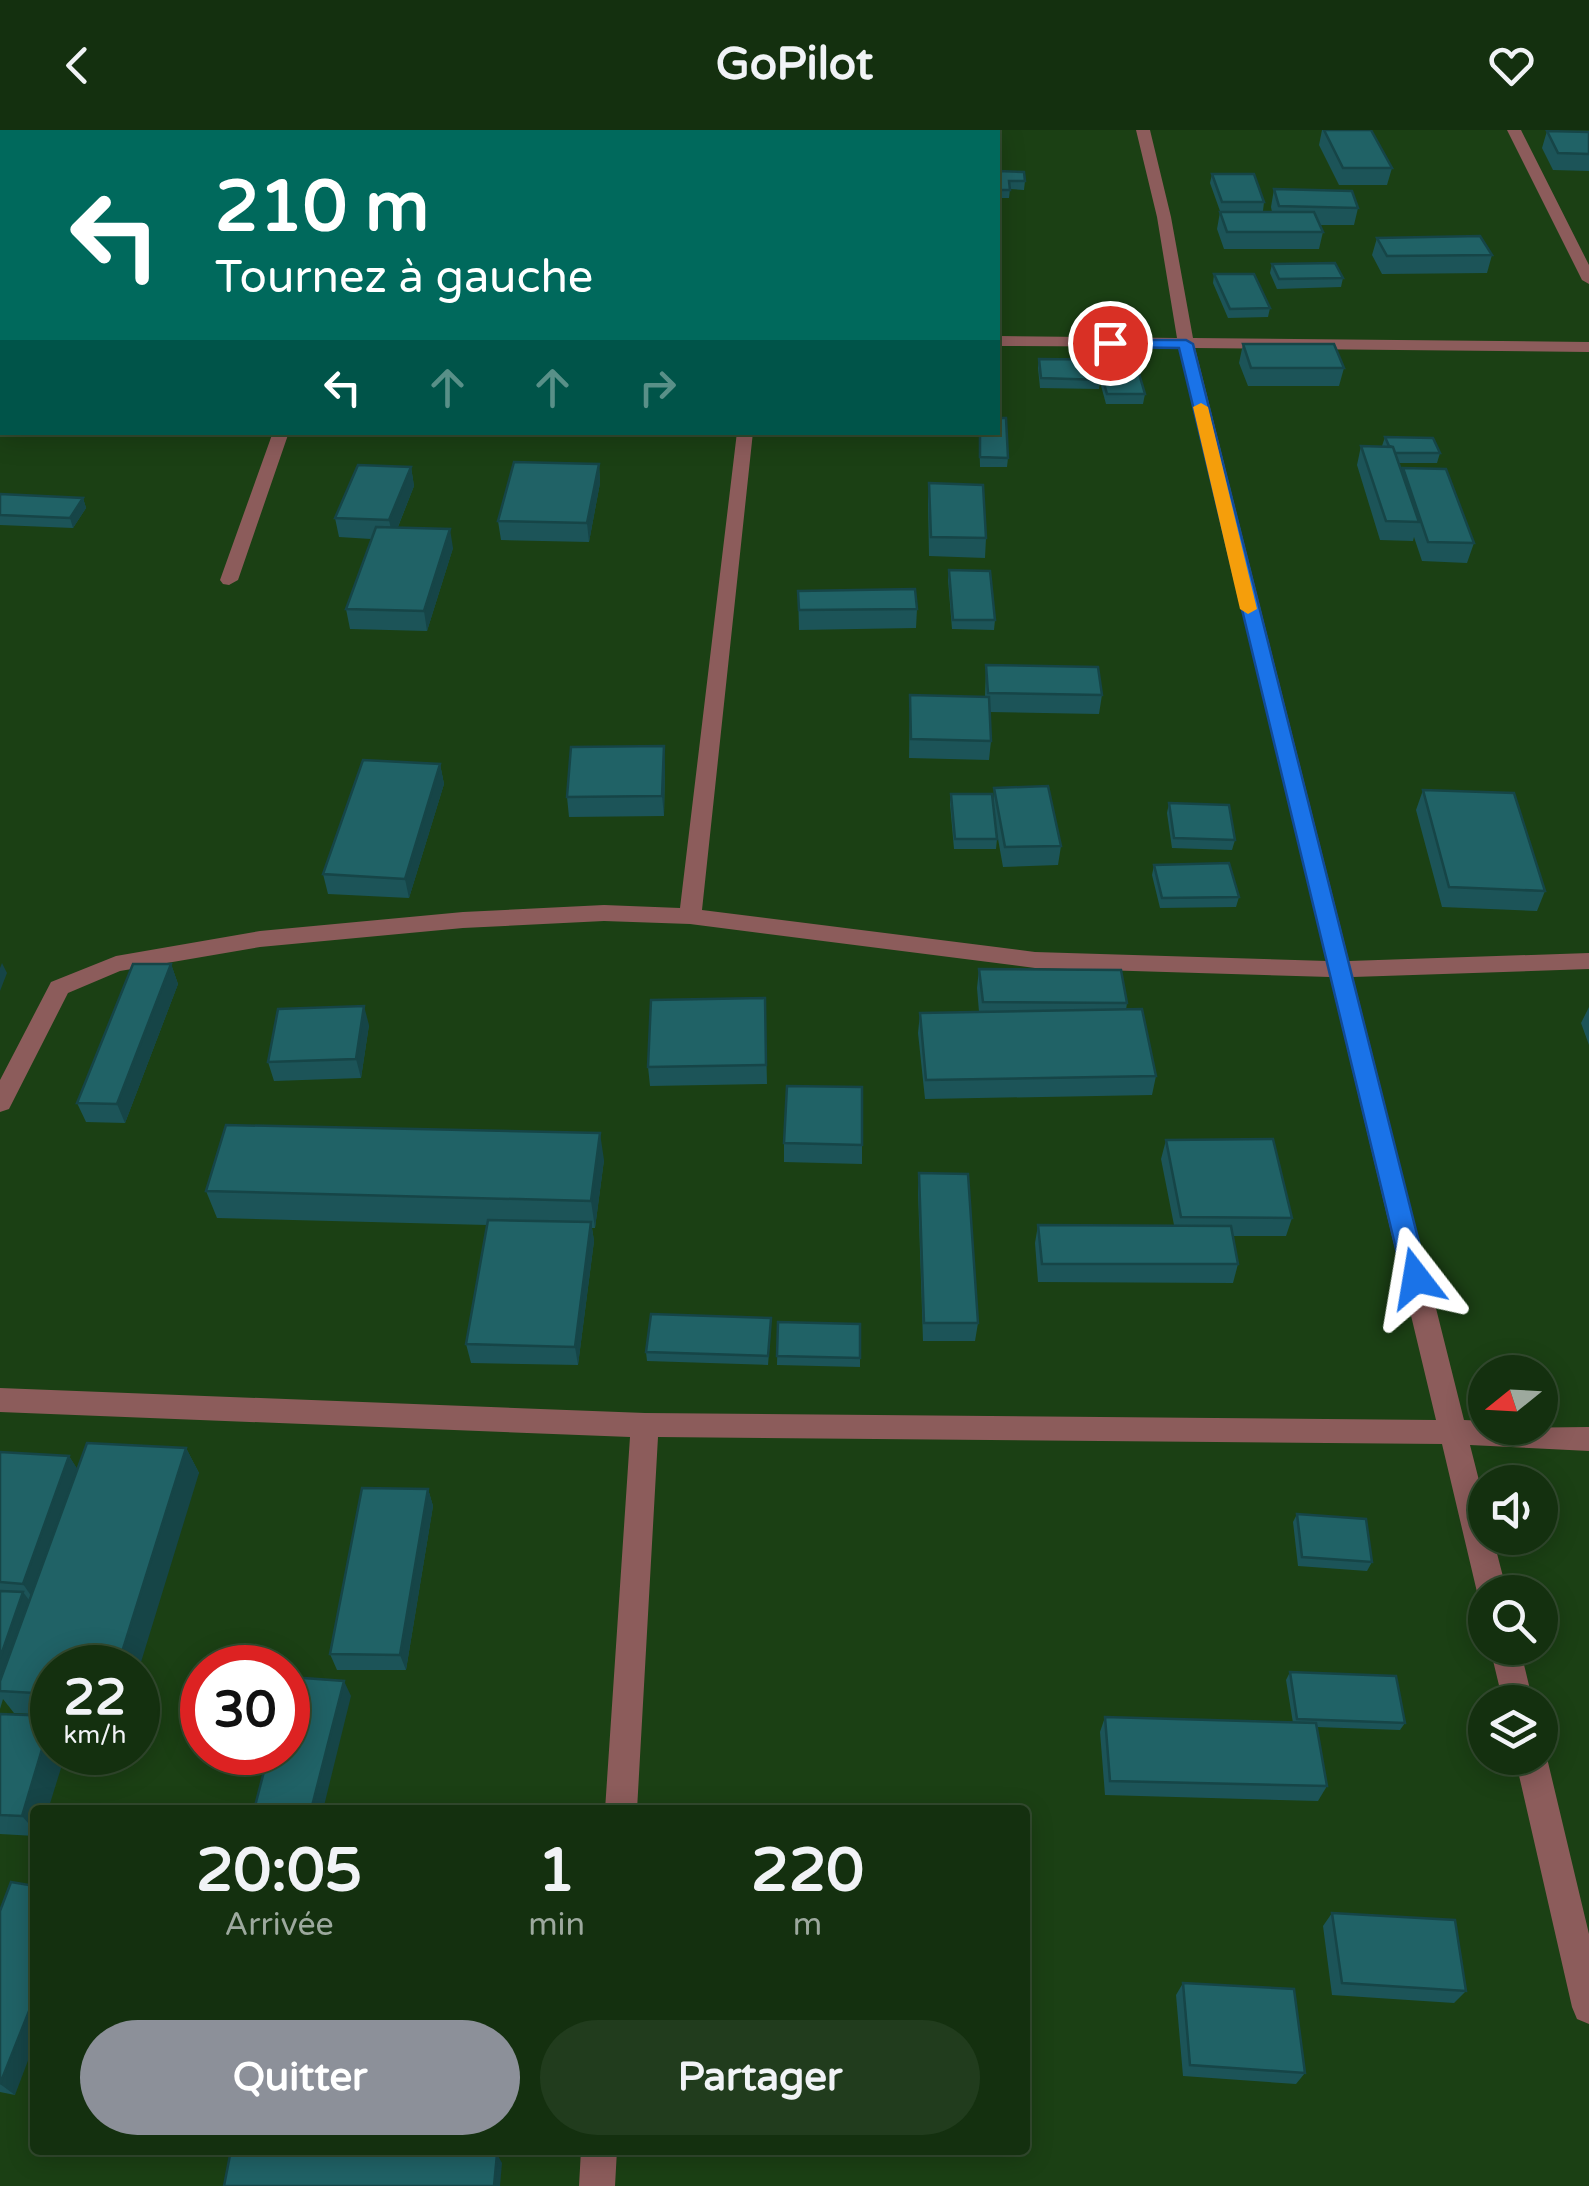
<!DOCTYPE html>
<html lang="fr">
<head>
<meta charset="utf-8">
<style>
  :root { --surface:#14300f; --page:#213c1d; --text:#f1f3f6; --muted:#9da99e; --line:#334b2f; --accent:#8c9099 }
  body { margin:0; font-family:"Varela Round",sans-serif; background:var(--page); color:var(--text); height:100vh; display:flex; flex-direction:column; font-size:38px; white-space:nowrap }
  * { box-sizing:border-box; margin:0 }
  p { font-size:32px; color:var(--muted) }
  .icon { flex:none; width:55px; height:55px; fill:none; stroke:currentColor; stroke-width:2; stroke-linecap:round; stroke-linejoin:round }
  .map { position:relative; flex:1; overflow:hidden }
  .panel { position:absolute; left:30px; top:1675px; width:1000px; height:350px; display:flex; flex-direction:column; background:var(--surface); border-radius:10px; box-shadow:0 5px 25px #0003,0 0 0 2px var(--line) }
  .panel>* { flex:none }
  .top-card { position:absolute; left:0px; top:0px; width:1000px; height:305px; box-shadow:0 5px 25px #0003,0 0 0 2px var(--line); background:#00695c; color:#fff; overflow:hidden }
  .needle { width:65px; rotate:252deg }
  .fabs { position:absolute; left:1468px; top:1225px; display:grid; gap:20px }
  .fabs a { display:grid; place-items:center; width:90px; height:90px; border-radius:50%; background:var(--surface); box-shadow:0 5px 25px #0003,0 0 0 2px var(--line); font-size:50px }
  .speed { position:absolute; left:30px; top:1515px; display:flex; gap:20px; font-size:50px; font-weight:700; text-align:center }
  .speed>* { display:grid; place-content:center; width:130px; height:130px; border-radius:50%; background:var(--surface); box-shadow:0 5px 25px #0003,0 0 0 2px var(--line); line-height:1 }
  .speed small { font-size:25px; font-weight:400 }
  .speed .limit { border:15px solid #d22; background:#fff; color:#111 }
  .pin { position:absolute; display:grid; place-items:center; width:85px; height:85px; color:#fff; margin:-42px; border:5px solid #fff; border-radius:50%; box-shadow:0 2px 10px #0007 }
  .me { position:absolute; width:110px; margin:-55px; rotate:346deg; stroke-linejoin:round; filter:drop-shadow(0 0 8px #0008) }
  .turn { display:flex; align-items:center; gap:35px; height:210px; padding:0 50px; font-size:45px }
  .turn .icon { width:130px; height:130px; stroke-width:2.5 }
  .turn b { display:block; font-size:70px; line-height:85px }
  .lanes { display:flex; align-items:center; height:95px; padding:0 50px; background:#0003; justify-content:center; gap:50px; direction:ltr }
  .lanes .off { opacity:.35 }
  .eta { display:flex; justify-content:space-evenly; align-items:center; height:170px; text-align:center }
  .eta b { font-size:60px; font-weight:700; line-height:70px }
  .action { display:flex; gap:20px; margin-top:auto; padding:20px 50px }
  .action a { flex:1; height:115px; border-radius:60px; background:var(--accent); color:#fff; font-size:40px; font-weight:700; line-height:115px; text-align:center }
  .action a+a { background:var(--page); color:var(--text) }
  header { display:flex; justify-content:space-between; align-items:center; height:130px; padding:0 50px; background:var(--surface); font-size:45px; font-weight:700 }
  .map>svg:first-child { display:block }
</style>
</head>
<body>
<header><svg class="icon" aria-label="back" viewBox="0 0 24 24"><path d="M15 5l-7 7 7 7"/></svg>GoPilot<svg class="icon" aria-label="heart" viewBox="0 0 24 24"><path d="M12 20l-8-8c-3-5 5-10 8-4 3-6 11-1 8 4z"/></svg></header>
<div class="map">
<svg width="1589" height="2056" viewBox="0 0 1589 2056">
  <rect width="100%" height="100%" fill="#1b4014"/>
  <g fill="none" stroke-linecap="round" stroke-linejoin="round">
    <path fill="#8c5c5b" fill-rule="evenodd" d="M783,0H797V2H784Z
      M1136,0H1150L1171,87L1193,208L1589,212V222L1195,218L1349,831L1589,823V839L1353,847L1464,1290L1485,1291V1298L1589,1297V1321L1470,1315L1485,1374V1408H1493L1507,1462H1485V1473L1477,1462L1442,1314L658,1307L637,1680H605L630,1307L0,1282V1258L645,1283L1436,1290L1330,847L1035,838L690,794L604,791L463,798L260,817L120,841L68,863L9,979L0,982V950L51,852L116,826L260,801L463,782L604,775L680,778L737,302H753L702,780L1035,822L1327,831L1179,217L998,216V206L1177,208L1157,87Z
      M1507,0H1521L1589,135V154L1582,150Z
      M0,192L2,193V202H0Z
      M273,302H289L238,450L229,455L223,454L220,450Z
      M1490,1518H1520L1533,1572H1503Z
      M1540,1616L1547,1628L1589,1804V1894L1577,1889L1572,1877L1515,1628H1540Z
      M581,2020H617L615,2056H579Z"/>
  </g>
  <path fill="#1c5458" d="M1322,0H1371L1392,38L1387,55H1339L1319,15Z
    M1547,1L1589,2V41L1553,40L1542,18Z
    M998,41L1025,51L1024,60L1010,59L1009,68H998Z
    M1212,44L1264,72L1263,81H1220L1210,53Z
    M1274,59L1358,78L1354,95H1320L1323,102L1319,119H1224L1217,99L1220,82H1272L1271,77Z
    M1377,108L1492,125L1487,143L1382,144L1372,125Z
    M1272,134L1343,148L1341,157L1277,159L1270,143Z
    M1214,144L1270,178L1268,187L1228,188L1213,153Z
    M0,206H2V253H0Z
    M1243,214L1344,238L1339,256H1248L1239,233Z
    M1039,229L1135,230L1145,264L1143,274H1106L1100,252L1099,259L1040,258L1038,238Z
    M979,302H998L1008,328L1007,337H980Z
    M1385,307L1440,323L1437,333H1398L1402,342L1403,338L1474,413L1467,433L1422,431L1414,407L1413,411L1380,410L1357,335L1361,316H1382Z
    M599,334L600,353L589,412L501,410L498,391Z
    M411,337L414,356L398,397L453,418L427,501L350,499L346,479L371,409L339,407L335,388Z
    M929,353L986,408L985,428L929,426L928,372Z
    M0,364L83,368L86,378L73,398L0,395Z
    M949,440L995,490L994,500L952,499L948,450Z
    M798,461L917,479L916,498L799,500Z
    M986,535L1102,565L1099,584L990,582L991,611L989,630L909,628L910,565L985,567Z
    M440,634L444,654L409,768L328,764L323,744Z
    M665,635L664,686L569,687L567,667Z
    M994,658L1061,716L1058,735L1003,737L995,692L997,709L996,719H954L950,674L951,664L993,674Z
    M1423,660L1545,761L1537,781L1442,777L1416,680Z
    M1169,673L1235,710L1232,720L1172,718L1167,683Z
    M1154,735L1239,767L1236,777L1160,778L1152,745Z
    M171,834L178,854L125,993L86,992L77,973Z
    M979,839L1127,873L1126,880L1156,946L1152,965L925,969L918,903L920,883L979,882L977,858Z
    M765,868L767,954L650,956L648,937Z
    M1589,877V915L1581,893Z
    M369,895L361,948L274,951L268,932Z
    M1166,1010L1292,1088L1286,1106H1233L1238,1134L1233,1153L1038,1152L1035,1113L1038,1095H1174L1161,1029Z
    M784,1013L862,1015V1034L784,1032Z
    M604,1030L595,1098H592L594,1111L578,1235L471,1233L466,1214L487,1095L217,1088L206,1061Z
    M919,1043L978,1193L975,1211H923L918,1062Z
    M778,1192L860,1194V1237L777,1235Z
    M771,1198L768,1235L647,1231L646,1222Z
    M186,1318L199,1343L52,1538V1585L14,1583L3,1569L0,1579V1322L69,1326L77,1339Z
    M428,1359L433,1376L406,1540H337L330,1524Z
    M1297,1384L1372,1432L1367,1441L1298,1436L1293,1392Z
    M1290,1542L1405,1593L1400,1600L1316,1597L1327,1656L1318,1671L1105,1665L1100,1602L1105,1587L1293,1593L1286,1550Z
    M0,1584L35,1680V1706L0,1704Z
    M0,1781L15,1965L0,1962Z
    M1332,1783L1466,1861L1454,1873L1332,1865L1323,1796Z
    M1183,1853L1305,1943L1296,1954L1183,1946L1176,1865Z"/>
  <path fill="#164547" d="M599,334L600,353L589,412L587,393Z
    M411,337L414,356L393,409L389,390Z
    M83,368L86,378L73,398L70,388Z
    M450,399L453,418L427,501L424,481Z
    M664,616L665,635L664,686L662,666Z
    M440,634L444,654L409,768L405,749Z
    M2,833L7,843L0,861V838Z
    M171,834L178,854L125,993L117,974Z
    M364,876L369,895L361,948L356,929Z
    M600,1003L604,1030L595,1098L591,1071Z
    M591,1092L594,1111L578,1235L575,1217Z
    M186,1318L199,1343L138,1542V1538H117Z
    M69,1326L80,1343L34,1470L23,1454Z
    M428,1359L433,1376L406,1540L400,1525Z
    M23,1462L35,1478L0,1561V1528Z
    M344,1551L351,1566L323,1680H311Z
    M52,1590V1622H66L48,1680H35V1701L22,1686Z
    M35,1866V1912L15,1965L0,1954Z
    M497,2024L502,2033L500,2056H494Z"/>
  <path fill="#206266" stroke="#164547" stroke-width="2.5" d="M424,0H500V2H424Z
    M809,0H859V2H809Z
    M1324,0H1371L1392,38H1343Z
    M1547,1L1589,2V24L1558,23Z
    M998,41L1024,42L1025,51H1009L1010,60H998Z
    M1212,44H1254L1264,72H1222Z
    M1274,59L1352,61L1358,78L1279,76Z
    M1220,82H1314L1323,102H1227Z
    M1480,106L1492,125L1387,126L1377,108Z
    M1335,133L1343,148L1279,149L1272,134Z
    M1214,144H1254L1270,178L1230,179Z
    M0,206H2V235H0Z
    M1243,214H1334L1344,238H1251Z
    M1039,229L1135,230L1145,264H1107L1100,239L1101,250L1041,248Z
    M998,288H1006L1008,328L980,327V302H998Z
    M1385,307L1433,308L1440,323H1395L1393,317L1389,316Z
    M1361,316L1393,317L1419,392L1386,391Z
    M514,332L599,334L587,393L498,391Z
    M358,335L411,337L389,390L335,388Z
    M1403,338L1446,339L1474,413L1428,412Z
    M929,353L983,355L986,408L931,407Z
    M0,364L83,368L70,388L0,385Z
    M376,397L450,399L424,481L346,479Z
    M949,440L990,441L995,490H953Z
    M915,459L917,479L799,480L798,461Z
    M986,535L1098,537L1102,565L988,563Z
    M910,565L989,567L991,611L911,609Z
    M664,616L662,666L567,667L571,617Z
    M363,630L440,634L405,749L323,744Z
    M1048,656L1061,716L1005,717L994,658Z
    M1423,660L1514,663L1545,761L1449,757Z
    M951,664H992L997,709H955Z
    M1169,673L1229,675L1235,710L1174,708Z
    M1229,733L1239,767L1162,768L1154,735Z
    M133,834H171L117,974L77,973Z
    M979,839L1121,840L1127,873L983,872Z
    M765,868L766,935L648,937L651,870Z
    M364,876L356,929L268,932L278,879Z
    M1142,879L1156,946L926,950L920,883Z
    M787,956L862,957V1015L784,1013Z
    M226,995L600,1003L591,1071L206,1061Z
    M1273,1009L1292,1088L1181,1087L1166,1010Z
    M919,1043L968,1044L978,1193H924Z
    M488,1090L591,1092L575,1217L466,1214Z
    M1038,1095L1231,1096L1238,1134H1042Z
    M651,1184L771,1188L768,1226L646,1222Z
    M778,1192L860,1194V1228L777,1226Z
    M87,1313L186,1318L117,1538H52V1564L0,1561V1551Z
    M0,1322L69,1326L23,1454L0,1452Z
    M362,1358L428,1359L400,1525L330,1524Z
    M1297,1384L1366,1389L1372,1432L1302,1427Z
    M0,1461L23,1462L0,1528Z
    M1290,1542L1396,1546L1405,1593L1297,1589Z
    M290,1547L344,1551L311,1680H254L269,1622H288V1556Z
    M0,1584L52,1586L22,1686L0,1685Z
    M1105,1587L1316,1593L1327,1656L1110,1651Z
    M11,1752L35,1756V1866L0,1954V1781Z
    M1332,1783L1455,1790L1466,1861L1342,1853Z
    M1183,1853L1294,1859L1305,1943L1190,1935Z
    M231,2020H286L497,2024L494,2056H224Z"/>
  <path fill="#1a73e8" stroke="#114b97" stroke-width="2.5" d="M1105,210H1186L1193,214L1428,1148L1424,1155H1407L1403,1148L1179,218L1110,217L1105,216Z"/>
  <path fill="#f59e0b" d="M1201,273L1208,277L1257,479L1248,484L1240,479L1193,277Z"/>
</svg>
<div class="fabs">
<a><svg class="needle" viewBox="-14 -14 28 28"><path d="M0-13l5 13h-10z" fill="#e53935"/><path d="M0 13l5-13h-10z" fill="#9da99e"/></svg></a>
<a><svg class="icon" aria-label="sound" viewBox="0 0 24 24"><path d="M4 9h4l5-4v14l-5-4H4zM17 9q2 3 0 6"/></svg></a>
<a><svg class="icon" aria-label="search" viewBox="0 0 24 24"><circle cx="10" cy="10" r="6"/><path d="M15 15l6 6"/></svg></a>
<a><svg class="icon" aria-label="layers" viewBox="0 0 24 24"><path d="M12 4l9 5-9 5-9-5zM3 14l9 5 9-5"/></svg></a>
</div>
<div class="speed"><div>22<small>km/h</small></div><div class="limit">30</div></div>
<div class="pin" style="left:1110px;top:213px;background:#d93025"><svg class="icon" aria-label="arrive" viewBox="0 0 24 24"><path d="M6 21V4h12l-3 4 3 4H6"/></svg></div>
<svg class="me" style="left:1416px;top:1148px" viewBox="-20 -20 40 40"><path d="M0-17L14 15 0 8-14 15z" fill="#1a73e8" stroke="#fff" stroke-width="4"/></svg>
<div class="top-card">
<div class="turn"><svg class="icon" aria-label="left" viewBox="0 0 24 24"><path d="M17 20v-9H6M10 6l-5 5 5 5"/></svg><div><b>210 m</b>Tournez à gauche</div></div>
<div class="lanes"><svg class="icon" aria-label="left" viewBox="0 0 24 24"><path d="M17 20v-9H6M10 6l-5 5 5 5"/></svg><svg class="icon off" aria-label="ahead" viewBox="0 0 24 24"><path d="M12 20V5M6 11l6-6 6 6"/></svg><svg class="icon off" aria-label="ahead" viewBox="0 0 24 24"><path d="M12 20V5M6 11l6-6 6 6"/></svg><svg class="icon off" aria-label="right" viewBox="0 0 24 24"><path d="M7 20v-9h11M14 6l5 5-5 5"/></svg></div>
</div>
<section class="panel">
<div class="eta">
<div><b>20:05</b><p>Arrivée</p></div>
<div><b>1</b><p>min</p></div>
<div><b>220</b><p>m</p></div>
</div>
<div class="action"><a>Quitter</a><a>Partager</a></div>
</section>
</div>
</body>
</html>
